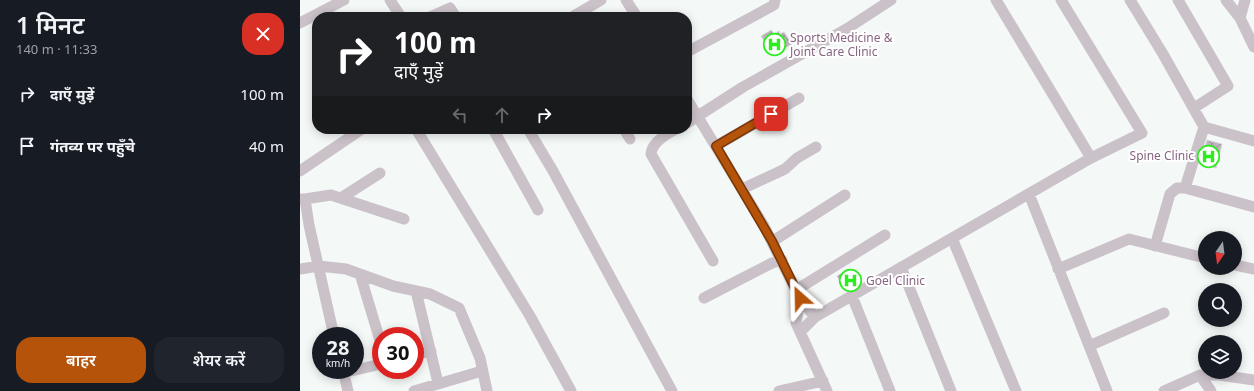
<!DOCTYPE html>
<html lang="hi">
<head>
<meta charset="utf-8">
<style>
  :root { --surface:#171b24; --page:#20242c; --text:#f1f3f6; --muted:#9ea1a6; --accent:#b45309 }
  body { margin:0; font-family:"Noto Sans","Noto Sans Devanagari",sans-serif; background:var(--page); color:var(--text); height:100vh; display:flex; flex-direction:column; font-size:15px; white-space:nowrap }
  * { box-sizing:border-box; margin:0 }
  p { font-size:13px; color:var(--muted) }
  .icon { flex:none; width:22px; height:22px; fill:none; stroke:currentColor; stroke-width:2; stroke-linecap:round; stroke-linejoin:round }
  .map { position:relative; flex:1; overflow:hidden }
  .details { display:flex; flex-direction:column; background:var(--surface); width:300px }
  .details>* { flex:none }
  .hud { position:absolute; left:12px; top:12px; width:380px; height:122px; border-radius:16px; box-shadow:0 2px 10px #0003; background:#202124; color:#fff; overflow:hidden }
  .needle { width:26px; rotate:194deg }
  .fabs { position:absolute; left:898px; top:231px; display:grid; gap:8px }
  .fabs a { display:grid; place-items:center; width:44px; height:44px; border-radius:50%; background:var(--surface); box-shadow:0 2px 10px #0003; font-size:20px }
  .speed { position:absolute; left:12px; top:327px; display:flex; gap:8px; font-size:20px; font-weight:700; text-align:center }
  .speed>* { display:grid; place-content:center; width:52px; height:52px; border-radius:50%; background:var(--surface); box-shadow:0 2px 10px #0003; line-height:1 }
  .speed small { font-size:10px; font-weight:400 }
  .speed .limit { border:6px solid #d22; background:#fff; color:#111 }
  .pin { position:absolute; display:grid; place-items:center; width:34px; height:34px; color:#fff; margin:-17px; border-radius:8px; box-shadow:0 2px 6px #0006 }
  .me { position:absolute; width:44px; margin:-22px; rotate:335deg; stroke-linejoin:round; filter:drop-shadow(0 0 3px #0008) }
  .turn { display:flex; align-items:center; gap:14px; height:84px; padding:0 16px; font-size:18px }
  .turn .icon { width:52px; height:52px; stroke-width:2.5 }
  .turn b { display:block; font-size:28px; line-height:34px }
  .lanes { display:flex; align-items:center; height:38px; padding:0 16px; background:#0003; justify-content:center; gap:20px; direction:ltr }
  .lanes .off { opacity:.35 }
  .round { display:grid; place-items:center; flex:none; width:42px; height:42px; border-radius:16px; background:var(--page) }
  .summary { display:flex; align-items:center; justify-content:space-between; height:68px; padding:0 16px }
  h1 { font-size:24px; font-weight:600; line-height:30px }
  .button { display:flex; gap:8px; margin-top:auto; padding:8px 16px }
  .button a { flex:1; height:46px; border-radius:16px; background:var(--accent); color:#fff; font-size:16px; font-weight:600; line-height:46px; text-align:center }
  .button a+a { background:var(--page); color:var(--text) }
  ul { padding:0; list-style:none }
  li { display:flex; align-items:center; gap:12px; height:52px; padding:0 16px }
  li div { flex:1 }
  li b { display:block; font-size:15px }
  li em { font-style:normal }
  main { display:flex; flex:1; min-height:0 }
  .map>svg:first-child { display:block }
</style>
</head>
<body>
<main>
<section class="details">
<div class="summary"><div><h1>1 मिनट</h1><p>140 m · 11:33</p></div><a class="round" style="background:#d93025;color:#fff"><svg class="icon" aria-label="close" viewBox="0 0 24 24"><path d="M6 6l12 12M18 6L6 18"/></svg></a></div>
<ul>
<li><svg class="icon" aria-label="right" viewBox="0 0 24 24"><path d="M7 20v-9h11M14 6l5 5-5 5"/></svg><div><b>दाएँ मुड़ें</b></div><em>100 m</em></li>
<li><svg class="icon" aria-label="arrive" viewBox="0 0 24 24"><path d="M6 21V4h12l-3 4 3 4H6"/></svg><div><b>गंतव्य पर पहुँचे</b></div><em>40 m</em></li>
</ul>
<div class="button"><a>बाहर</a><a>शेयर करें</a></div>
</section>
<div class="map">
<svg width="954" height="391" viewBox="0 0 954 391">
  <defs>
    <pattern id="building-cross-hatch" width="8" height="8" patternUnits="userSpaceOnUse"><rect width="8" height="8" fill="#bfb2be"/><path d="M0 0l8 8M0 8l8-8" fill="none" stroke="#a194a0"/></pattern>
  </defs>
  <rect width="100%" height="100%" fill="#f4f8f7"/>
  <path fill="url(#building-cross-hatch)" stroke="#d7d9d9" d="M471,30L474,34L479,31L480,34L484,32L492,44L473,55L461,36Z
    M907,140L922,144L916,168L900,163Z
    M549,269L558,284L545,291L537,276Z"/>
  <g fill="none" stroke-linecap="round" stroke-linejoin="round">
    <path stroke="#cbc2c9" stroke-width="11" d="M90,0L101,17
      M326,0L337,17
      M761,0L842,133L791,158
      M830,0L863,54L904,127
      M878,0L928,86L894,108
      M926,0L940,18L954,47
      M130,17L150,8L156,17
      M272,17L301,0
      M940,18L945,0
      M0,23L44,0
      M387,52L474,5L475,0
      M387,99L464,226L500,299L515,317L791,158L696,0
      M387,123L443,87L548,28L591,0
      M116,129L230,316L271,391
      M193,129L238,210
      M228,129L253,171L372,391
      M324,129L330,139
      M376,129C366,134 352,142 351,154L413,261
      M954,141L904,127L885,188L954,207
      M416,146L499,98
      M0,171L62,129
      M442,189L485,169L497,158L516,147
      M729,194L807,391
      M41,198L80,173
      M0,199H5L9,225L34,336
      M5,199L31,195L104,219
      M652,238L716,391
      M473,241L545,195
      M855,246L870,194L877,188H885
      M935,265L954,269
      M601,267L651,391
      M0,269L19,266L46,269L93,286L130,294L159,308L180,358L187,391
      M758,269L829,239L905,258
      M60,274L81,344
      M496,290L585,235
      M116,291L138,383
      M552,296L590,391
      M404,298L472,263L482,260
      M500,299L496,323L527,391
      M500,332L515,317
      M789,346L864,313
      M115,355L131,351
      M43,370L48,391
      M43,373L81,364
      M900,375L911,391
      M114,391L182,371
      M479,391L523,381
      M864,391L900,375H919L954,380"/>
  </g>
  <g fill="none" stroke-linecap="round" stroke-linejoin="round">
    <defs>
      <path id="route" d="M471,114L416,146L472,241L500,298"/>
    </defs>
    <use href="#route" stroke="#753606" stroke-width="10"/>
    <use href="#route" stroke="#b45309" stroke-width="7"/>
  </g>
  <defs>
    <symbol id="hospital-ring" viewBox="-11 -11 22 22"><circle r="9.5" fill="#fff" stroke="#2ced20" stroke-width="1.5"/><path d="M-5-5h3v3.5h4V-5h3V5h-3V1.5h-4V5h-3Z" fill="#2ced20"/></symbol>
  </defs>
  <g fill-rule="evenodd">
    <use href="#hospital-ring" x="462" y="32" width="25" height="25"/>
    <use href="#hospital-ring" x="896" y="144" width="25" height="25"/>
    <use href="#hospital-ring" x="538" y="268" width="25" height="25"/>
  </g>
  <g text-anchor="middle" stroke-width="4" stroke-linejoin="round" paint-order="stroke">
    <g font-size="12" fill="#876582" stroke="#fff" text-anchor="start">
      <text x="490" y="42">Sports Medicine &amp;<tspan x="490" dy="14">Joint Care Clinic</tspan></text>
      <text x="894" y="160" text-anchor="end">Spine Clinic</text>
      <text x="566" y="285">Goel Clinic</text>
    </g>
  </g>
</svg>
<div class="fabs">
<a><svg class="needle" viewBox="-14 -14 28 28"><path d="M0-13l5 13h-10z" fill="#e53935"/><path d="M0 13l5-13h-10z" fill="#9ea1a6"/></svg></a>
<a><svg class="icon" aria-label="search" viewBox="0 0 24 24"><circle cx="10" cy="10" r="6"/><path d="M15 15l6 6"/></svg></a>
<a><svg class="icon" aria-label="layers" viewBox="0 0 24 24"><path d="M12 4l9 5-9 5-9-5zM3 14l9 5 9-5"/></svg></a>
</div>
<div class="speed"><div>28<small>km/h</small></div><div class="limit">30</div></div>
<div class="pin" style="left:471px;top:114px;background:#d93025"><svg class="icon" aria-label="arrive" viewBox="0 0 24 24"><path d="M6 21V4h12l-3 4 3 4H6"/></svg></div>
<svg class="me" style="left:500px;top:298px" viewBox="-20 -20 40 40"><path d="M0-17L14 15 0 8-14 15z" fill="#b45309" stroke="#fff" stroke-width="4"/></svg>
<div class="hud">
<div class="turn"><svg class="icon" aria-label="right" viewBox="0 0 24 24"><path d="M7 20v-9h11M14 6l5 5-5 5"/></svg><div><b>100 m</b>दाएँ मुड़ें</div></div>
<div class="lanes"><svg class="icon off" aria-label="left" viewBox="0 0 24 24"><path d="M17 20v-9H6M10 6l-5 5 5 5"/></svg><svg class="icon off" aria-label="ahead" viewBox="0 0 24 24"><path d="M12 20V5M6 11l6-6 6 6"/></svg><svg class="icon" aria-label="right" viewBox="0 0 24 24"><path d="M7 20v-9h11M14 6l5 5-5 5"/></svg></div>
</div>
</div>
</main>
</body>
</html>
